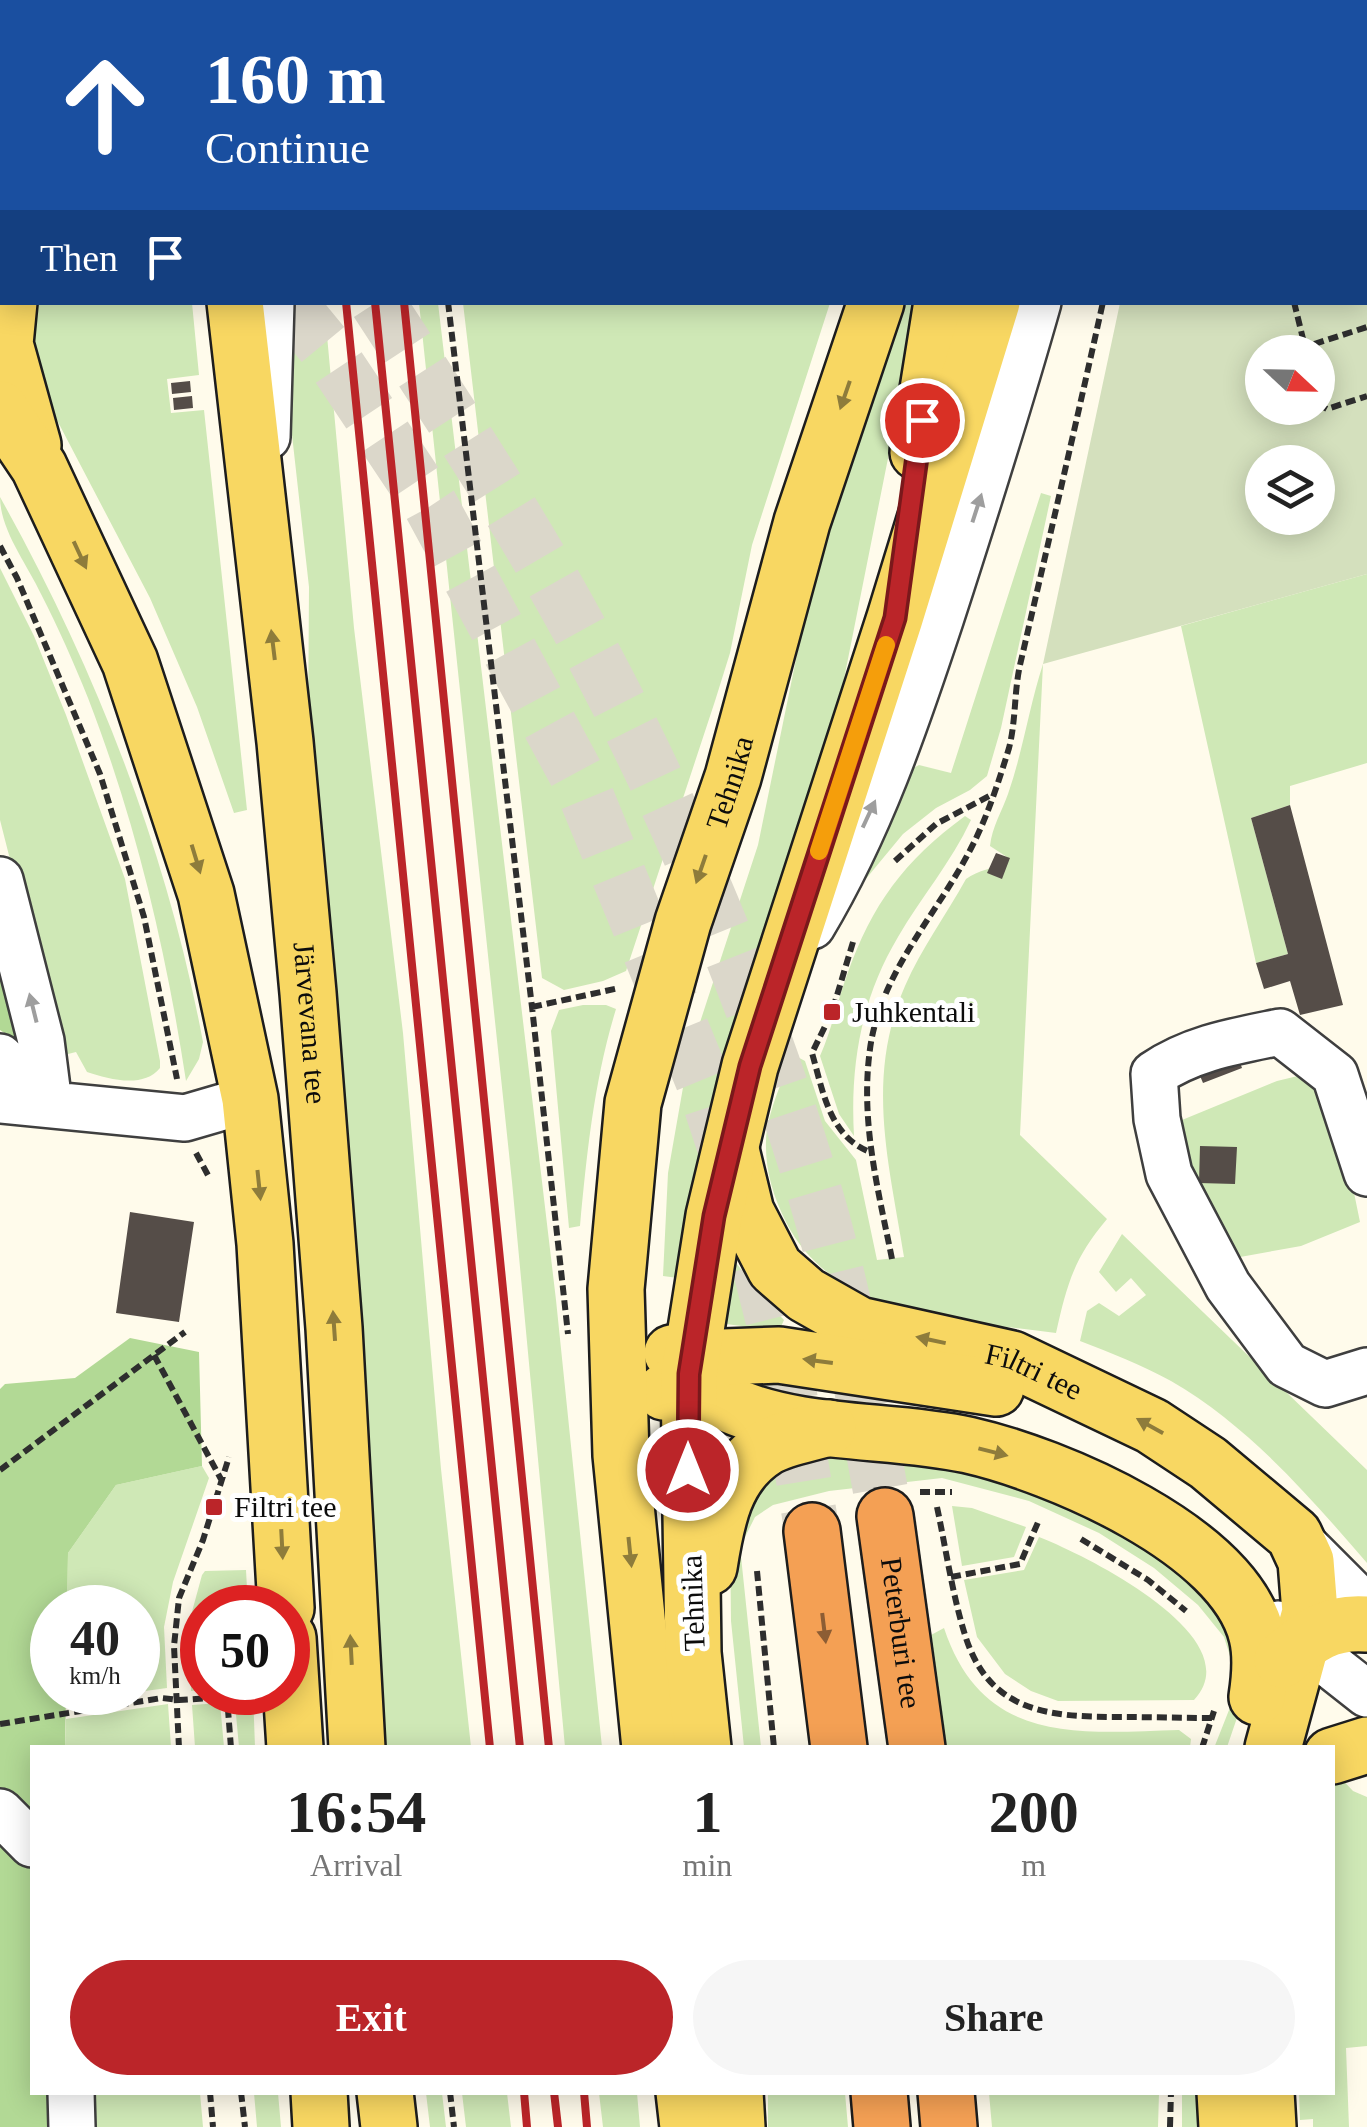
<!DOCTYPE html>
<html lang="en">
<head>
<meta charset="utf-8">
<style>
  :root { --surface:#fff; --page:#f6f6f6; --text:#222; --muted:#767676; --accent:#bb2529 }
  body { margin:0; font-family:Georgia,serif; background:var(--page); color:var(--text); height:100vh; display:flex; flex-direction:column; font-size:38px; white-space:nowrap }
  * { box-sizing:border-box; margin:0 }
  p { font-size:32px; color:var(--muted) }
  .icon { flex:none; width:55px; height:55px; fill:none; stroke:currentColor; stroke-width:2; stroke-linecap:round; stroke-linejoin:round }
  .map { position:relative; flex:1; overflow:hidden }
  .side { position:absolute; left:30px; top:1745px; width:1305px; height:350px; display:flex; flex-direction:column; background:var(--surface); border-radius:0px; box-shadow:0 5px 25px #0003 }
  .side>* { flex:none }
  .top-card { position:absolute; left:0px; top:0px; width:1368px; height:305px; box-shadow:0 5px 25px #0003; background:#1a4fa0; color:#fff; overflow:hidden }
  .needle { width:65px; rotate:112deg }
  .tools { position:absolute; left:1245px; top:335px; display:grid; gap:20px }
  .tools a { display:grid; place-items:center; width:90px; height:90px; border-radius:50%; background:var(--surface); box-shadow:0 5px 25px #0003; font-size:50px }
  .speed { position:absolute; left:30px; top:1585px; display:flex; gap:20px; font-size:50px; font-weight:700; text-align:center }
  .speed>* { display:grid; place-content:center; width:130px; height:130px; border-radius:50%; background:var(--surface); box-shadow:0 5px 25px #0003; line-height:1 }
  .speed small { font-size:25px; font-weight:400 }
  .speed .limit { border:15px solid #d22; background:#fff; color:#111 }
  .pin { position:absolute; display:grid; place-items:center; width:85px; height:85px; color:#fff; margin:-42px; border:5px solid #fff; border-radius:50%; box-shadow:0 2px 10px #0007 }
  .me { position:absolute; width:110px; margin:-55px; rotate:0deg; stroke-linejoin:round; filter:drop-shadow(0 0 8px #0008) }
  .turn { display:flex; align-items:center; gap:35px; height:210px; padding:0 40px; font-size:45px }
  .turn .icon { width:130px; height:130px; stroke-width:2.5 }
  .turn b { display:block; font-size:70px; line-height:85px }
  .then { display:flex; align-items:center; height:95px; padding:0 40px; background:#0003; gap:20px; font-size:38px }
  .eta { display:flex; justify-content:space-evenly; align-items:center; height:170px; text-align:center }
  .eta b { font-size:60px; font-weight:700; line-height:70px }
  .primary-button { display:flex; gap:20px; margin-top:auto; padding:20px 40px }
  .primary-button a { flex:1; height:115px; border-radius:60px; background:var(--accent); color:#fff; font-size:40px; font-weight:700; line-height:115px; text-align:center }
  .primary-button a+a { background:var(--page); color:var(--text) }
  .map>svg:first-child { display:block }
</style>
</head>
<body>
<div class="map">
<svg width="1367" height="2127" viewBox="0 0 1367 2127">
  <rect width="100%" height="100%" fill="#fffbeb"/>
  <path fill="#cfe8b6" d="M0,0L82,2H2L0,170Z
    M428,0H927L926,2Z
    M36,303H192L199,375L167,379L171,413L204,410L247,810L234,813L197,707L150,598L47,401C36,370 24,335 36,303Z
    M285,303H324L354,628L403,1033L441,1469L471,1747H383L342,1053L308,737L309,587L289,408Z
    M419,303H438L556,1300L602,1747H565L512,1182Z
    M463,303H830L752,545L730,653L715,701L626,971L603,981L564,990L542,978Z
    M899,303H919L837,714L678,1278L663,1276L668,1173L688,1059L758,845L818,552Z
    M1041,493L1051,496L1001,728L987,776L970,790L936,808L903,834L860,886L856,884L904,773L919,765L951,773Z
    M0,497C95,667 167,850 203,1042L199,1059L186,1081C166,950 136,822 88,698C74,663 58,627 41,594C27,564 0,530 0,497Z
    M0,568L34,636L66,715L125,879L160,1061V1068C143,1089 109,1079 87,1072L76,1052L60,1056L0,820Z
    M1367,574V763L1290,786V805L1251,818L1288,954L1256,963L1181,626Z
    M1043,664L1020,1135L1107,1219C1074,1258 1067,1284 1056,1333C962,1320 835,1319 786,1222C773,1196 765,1170 766,1141C767,1112 783,1081 792,1054L805,1061L825,1121L856,1160L877,1260L904,1257C889,1162 865,1079 905,986C921,949 946,915 966,879C978,870 994,869 1010,859L990,846C992,827 1002,811 1008,794C1023,751 1029,707 1043,664Z
    M965,816L971,820C951,863 921,897 898,937C861,999 850,1065 854,1136L839,1114L820,1056C832,1029 837,1002 847,975C872,904 904,861 965,816Z
    M583,1005H606L616,1009C594,1081 587,1152 580,1226L569,1228L551,1031L559,1010Z
    M1306,1074L1336,1105L1360,1222L1301,1246L1229,1259C1210,1223 1169,1162 1182,1120L1277,1081Z
    M1122,1234L1367,1470V1563C1309,1496 1249,1426 1171,1381C1142,1365 1111,1353 1080,1341L1087,1311L1099,1303L1119,1316L1146,1295L1131,1278L1116,1292L1099,1272Z
    M737,1264L762,1297L784,1320L779,1331L726,1324L733,1267Z
    M820,1453C867,1458 916,1461 964,1469C994,1474 1022,1487 1050,1499C1125,1532 1188,1568 1240,1635L1237,1678L1224,1637L1198,1605L1154,1568L1099,1533L1029,1501L942,1478L829,1491L773,1505L755,1517L740,1547L761,1747H744L731,1621L730,1537L752,1484Z
    M202,1466L209,1478L173,1582L164,1627L167,1688L138,1692V1608L67,1607L68,1553L116,1485Z
    M952,1506L972,1508L1026,1527L1014,1557L962,1566Z
    M1039,1537C1083,1554 1253,1637 1194,1700L1058,1701L1031,1691L1005,1674L977,1637L964,1580L1024,1570Z
    M246,1570L248,1607L202,1608V1690L191,1691L190,1619L202,1575L205,1571Z
    M944,1628C983,1745 1077,1733 1179,1730L1191,1739L1190,1747H942L931,1635Z
    M137,1693L66,1704V1693Z
    M234,1693H253L255,1747H239Z
    M220,1703L224,1747H195L192,1705Z
    M168,1704L171,1747L65,1748L66,1719Z
    M1231,1705L1239,1712L1227,1747L1214,1748Z
    M1336,1773L1353,1791L1367,1797V2046L1346,2048L1349,2127H1313V2119L1300,2120L1299,2093L1332,2092V1774Z
    M79,2093H200L203,2127H80Z
    M254,2093H278L281,2127H257Z
    M426,2093H442L446,2127H430Z
    M462,2093H507L511,2127H466Z
    M599,2093H637L640,2127H603Z
    M768,2093H845L848,2127H768Z
    M989,2093H1159L1158,2127H992Z
    M1182,2093H1211L1213,2127H1182Z"/>
  <path fill="#b2d995" d="M0,923L19,1043L0,1030Z
    M130,1338L199,1352L202,1466L116,1485L68,1553L67,1607L52,1608V1692L66,1693L65,1747L32,1748V1827L0,1794V1389L5,1384L75,1378Z
    M0,1835L32,1865V2092L58,2093V2127H0Z"/>
  <path fill="#d4e0bd" fill-rule="evenodd" d="M1187,0H1367V574L1043,664L1120,303L1365,302V2H1186ZM1262,352H1318V408H1262ZM1262,462H1318V518H1262Z"/>
  <path fill="#554d48" d="M190,381L191,392L172,394L171,383Z
    M192,396L193,408L174,410L173,398Z
    M1290,805L1343,1005L1300,1015L1290,981L1264,989L1256,963L1288,954L1251,818Z
    M996,853L1010,858L1002,879L987,873Z
    M1238,1057L1242,1068L1203,1083L1198,1071Z
    M1200,1146L1237,1147L1235,1184L1199,1183Z
    M130,1212L194,1222L179,1322L116,1313Z"/>
  <g fill="none" stroke-linecap="round" stroke-linejoin="round">
    <path stroke="#dbd7ca" stroke-width="55" stroke-dasharray="55 28" stroke-linecap="butt" d="M40,0L42,2
      M288,302L325,347L431,506L580,781L703,1081L745,1209L785,1367L812,1531
      M377,302C442,402 508,501 566,605C670,791 755,993 816,1197C847,1302 866,1409 885,1516"/>
    <defs>
      <path id="minor" d="M92,0L94,2
        M237,0V2
        M942,2V0
        M1137,2L1138,0
        M267,437L271,302
        M0,880L41,1041L49,1104
        M812,926C870,829 906,723 941,617C975,512 1008,408 1038,302
        M0,1057L49,1104
        M0,1100L185,1118L250,1099
        M1367,1173L1335,1075L1280,1032C1236,1041 1192,1048 1154,1074L1157,1119L1169,1174L1228,1286L1287,1365L1325,1384L1367,1371
        M1294,1535L1367,1608
        M1278,1624L1367,1694
        M0,1812L32,1844
        M71,2092L72,2127"/>
      <g id="major">
        <path d="M156,2L157,0"/>
        <path d="M970,2L971,0"/>
        <path d="M1030,2L1031,0"/>
        <path d="M1082,2L1083,0"/>
        <path d="M0,195H2"/>
        <path d="M9,302L5,344L33,445"/>
        <path id="s1" d="M235,302L285,742L308,993L334,1328L357,1748"/>
        <path d="M0,409L39,467L130,662L206,894L250,1099L265,1244L286,1608"/>
        <path d="M918,452L942,302"/>
        <path id="s2" d="M731,1150L746,1212L775,1268L806,1295L859,1325L1012,1359L1152,1426L1208,1463L1294,1535L1306,1561L1310,1612L1273,1748"/>
        <path d="M672,1353C687,1371 706,1395 728,1404C804,1437 890,1428 968,1445C1056,1465 1234,1540 1257,1636C1262,1656 1260,1677 1257,1697"/>
        <path d="M664,1392L689,1374L724,1357L779,1355L996,1388"/>
        <path d="M709,1567C716,1522 724,1474 766,1448C783,1438 809,1434 828,1428"/>
        <path d="M288,1638L295,1748"/>
        <path d="M1282,1660C1309,1636 1330,1621 1367,1624"/>
        <path id="s3" d="M650,1748L621,1455L616,1289L633,1103L683,922L733,777L802,522L876,302"/>
        <path d="M703,1748L693,1653L689,1374L714,1216L750,1066L895,618L992,302"/>
        <path d="M1332,1756L1367,1745"/>
        <path d="M319,2092L321,2127"/>
        <path d="M385,2092L389,2127"/>
        <path d="M684,2092L688,2127"/>
        <path d="M735,2092L737,2127"/>
        <path d="M1225,2092L1227,2127"/>
        <path d="M1266,2092L1268,2127"/>
      </g>
      <g id="highway">
        <path id="s4" d="M885,1516L917,1748"/>
        <path d="M812,1531L839,1748"/>
        <path d="M879,2092L882,2127"/>
        <path d="M946,2092L949,2127"/>
      </g>
    </defs>
    <use href="#minor" stroke="#3f3f3f" stroke-width="50"/>
    <use href="#major" stroke="#1d1d1d" stroke-width="60"/>
    <use href="#highway" stroke="#1d1d1d" stroke-width="60"/>
    <path stroke="#2e2e2e" stroke-width="6" stroke-dasharray="10 5" stroke-linecap="butt" d="M412,0V2
      M1329,2L1330,0
      M1365,199L1367,197
      M448,302L532,1007L568,1334
      M1294,302L1305,347
      M1303,352L1305,347L1367,327
      M1318,404L1327,409L1367,396
      M0,546L17,578L100,774L144,917L177,1079
      M895,861L936,824L995,793
      M853,942L832,1012L812,1053C823,1091 829,1136 870,1152
      M532,1007L619,988
      M196,1153L209,1177
      M892,1259C878,1189 860,1121 870,1049C880,974 934,918 968,854C986,821 998,784 1009,748C1016,721 1014,692 1020,665C1048,544 1076,424 1103,302
      M154,1355L222,1481
      M0,1470L185,1332
      M920,1492H952
      M937,1507C946,1549 952,1593 965,1635C989,1713 1050,1717 1120,1717C1150,1717 1181,1718 1212,1718
      M1081,1539L1148,1580L1186,1611
      M757,1571L774,1748
      M951,1577L1020,1564L1039,1520
      M0,1724L162,1698L179,1700L227,1697L231,1748
      M179,1748L174,1646L179,1598L203,1540L229,1457
      M1202,1748L1214,1711
      M210,2092L213,2127
      M241,2092L245,2127
      M450,2092L454,2127
      M1170,2127L1171,2092"/>
    <use href="#minor" stroke="#fff" stroke-width="45"/>
    <use href="#major" stroke="#f8d762" stroke-width="55"/>
    <use href="#highway" stroke="#f4a054" stroke-width="55"/>
    <path stroke="#bb2529" stroke-width="8" d="M309,0V2
      M345,0V2
      M373,0L374,2
      M346,302L490,1748
      M375,302L520,1748
      M404,302L549,1748
      M524,2092L527,2127
      M554,2092L558,2127
      M584,2092L587,2127"/>
  </g>
  <defs><path id="oneway-solid" d="M-6-.8H1V-3.2L6.5 0L1 3.2V.8H-6Z" transform="scale(2.5)"/></defs>
  <g fill="#8e7c3b">
    <use href="#oneway-solid" transform="translate(845 395) rotate(109)"/>
    <use href="#oneway-solid" transform="translate(80 555) rotate(65)"/>
    <use href="#oneway-solid" transform="translate(273 645) rotate(-97)"/>
    <use href="#oneway-solid" transform="translate(196 859) rotate(73)"/>
    <use href="#oneway-solid" transform="translate(701 869) rotate(109)"/>
    <use href="#oneway-solid" transform="translate(259 1185) rotate(84)"/>
    <use href="#oneway-solid" transform="translate(334 1326) rotate(-94)"/>
    <use href="#oneway-solid" transform="translate(931 1340) rotate(-168)"/>
    <use href="#oneway-solid" transform="translate(818 1361) rotate(-172)"/>
    <use href="#oneway-solid" transform="translate(1150 1426) rotate(-151)"/>
    <use href="#oneway-solid" transform="translate(993 1452) rotate(14)"/>
    <use href="#oneway-solid" transform="translate(282 1544) rotate(87)"/>
    <use href="#oneway-solid" transform="translate(630 1552) rotate(84)"/>
    <use href="#oneway-solid" transform="translate(351 1650) rotate(-93)"/>
  </g>
  <g fill="#9e9e9e">
    <use href="#oneway-solid" transform="translate(977 508) rotate(-72)"/>
    <use href="#oneway-solid" transform="translate(869 814) rotate(-65)"/>
    <use href="#oneway-solid" transform="translate(33 1008) rotate(-104)"/>
  </g>
  <use fill="#8c5d34" href="#oneway-solid" transform="translate(824 1628) rotate(83)"/>
  <g fill="none" stroke-linecap="round" stroke-linejoin="round">
    <defs>
      <path id="route" d="M688,1470L689,1374L714,1216L750,1066L895,618L922,420"/>
    </defs>
    <use href="#route" stroke="#7a181b" stroke-width="25"/>
    <use href="#route" stroke="#bb2529" stroke-width="18"/>
    <path stroke="#f59e0b" stroke-width="18" d="M819,851L886,645"/>
  </g>
  <g fill="#bb2529" stroke="#fff" stroke-width="4">
    <rect x="822" y="1002" width="20" height="20" rx="5"/>
    <rect x="204" y="1497" width="20" height="20" rx="5"/>
  </g>
  <g text-anchor="middle" stroke-width="10" stroke-linejoin="round" paint-order="stroke">
    <g font-size="30" fill="#0c0c0c" stroke="#fff">
      <text dy="10" stroke="none"><textPath href="#s3" startOffset="982">Tehnika</textPath></text>
      <text dy="10" stroke="none"><textPath href="#s1" startOffset="725">Järvevana tee</textPath></text>
      <text dy="10" stroke="none"><textPath href="#s2" startOffset="410">Filtri tee</textPath></text>
      <text transform="translate(693 1603) rotate(-92)" y="10">Tehnika</text>
      <text dy="10" stroke="none"><textPath href="#s4" startOffset="118">Peterburi tee</textPath></text>
    </g>
    <g font-size="30" fill="#0c0c0c" stroke="#fff" text-anchor="start">
      <text x="852" y="1022">Juhkentali</text>
      <text x="234" y="1517">Filtri tee</text>
    </g>
  </g>
</svg>
<div class="tools">
<a><svg class="needle" viewBox="-14 -14 28 28"><path d="M0-13l5 13h-10z" fill="#e53935"/><path d="M0 13l5-13h-10z" fill="#767676"/></svg></a>
<a><svg class="icon" aria-label="layers" viewBox="0 0 24 24"><path d="M12 4l9 5-9 5-9-5zM3 14l9 5 9-5"/></svg></a>
</div>
<div class="speed"><div>40<small>km/h</small></div><div class="limit">50</div></div>
<div class="pin" style="left:922px;top:420px;background:#d93025"><svg class="icon" aria-label="arrive" viewBox="0 0 24 24"><path d="M6 21V4h12l-3 4 3 4H6"/></svg></div>
<svg class="me" style="left:688px;top:1470px" viewBox="-20 -20 40 40"><circle r="17" fill="#bb2529" stroke="#fff" stroke-width="3"/><path d="M0-11L8 9 0 5-8 9z" fill="#fff"/></svg>
<div class="top-card">
<div class="turn"><svg class="icon" aria-label="ahead" viewBox="0 0 24 24"><path d="M12 20V5M6 11l6-6 6 6"/></svg><div><b>160 m</b>Continue</div></div>
<div class="then">Then<svg class="icon" aria-label="arrive" viewBox="0 0 24 24"><path d="M6 21V4h12l-3 4 3 4H6"/></svg></div>
</div>
<section class="side">
<div class="eta">
<div><b>16:54</b><p>Arrival</p></div>
<div><b>1</b><p>min</p></div>
<div><b>200</b><p>m</p></div>
</div>
<div class="primary-button"><a>Exit</a><a>Share</a></div>
</section>
</div>
</body>
</html>
